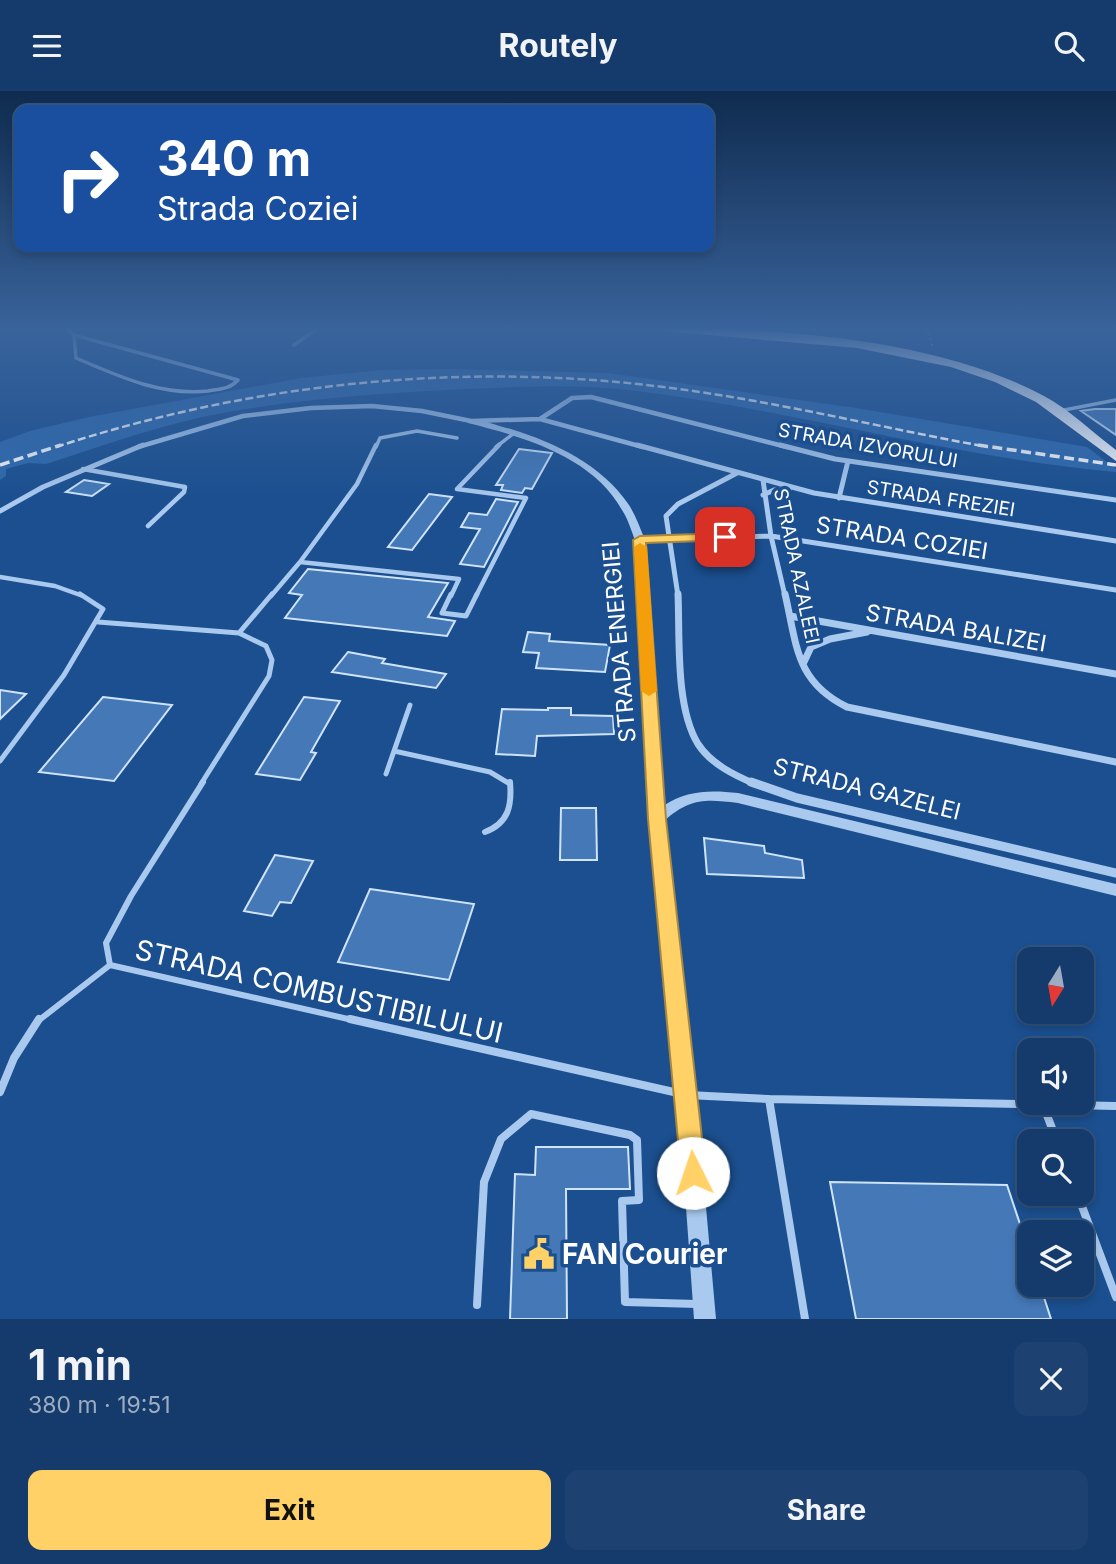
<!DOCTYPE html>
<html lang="en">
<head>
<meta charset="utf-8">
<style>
  :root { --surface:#143b6b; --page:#1d4271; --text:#f1f3f6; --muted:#9dadc1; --line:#33557e; --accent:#ffd166 }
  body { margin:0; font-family:Inter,sans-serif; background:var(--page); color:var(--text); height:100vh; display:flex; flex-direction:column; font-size:26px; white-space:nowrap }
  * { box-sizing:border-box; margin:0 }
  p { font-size:23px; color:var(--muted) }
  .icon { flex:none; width:38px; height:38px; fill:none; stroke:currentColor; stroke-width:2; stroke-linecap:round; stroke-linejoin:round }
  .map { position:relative; height:1228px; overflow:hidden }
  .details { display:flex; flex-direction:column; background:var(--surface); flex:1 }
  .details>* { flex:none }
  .banner { position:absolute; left:14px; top:14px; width:700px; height:147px; border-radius:14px; box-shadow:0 4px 10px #0003,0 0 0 2px var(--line); background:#1a4fa0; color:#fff; overflow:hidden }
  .needle { width:46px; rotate:191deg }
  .tools { position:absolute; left:1017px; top:856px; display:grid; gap:14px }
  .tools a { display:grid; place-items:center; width:77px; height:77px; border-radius:14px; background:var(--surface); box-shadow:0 4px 10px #0003,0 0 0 2px var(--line); font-size:35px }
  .pin { position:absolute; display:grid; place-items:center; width:60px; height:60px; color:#fff; margin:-30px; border-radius:14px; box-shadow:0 4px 10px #0006 }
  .me { position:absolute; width:77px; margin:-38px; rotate:356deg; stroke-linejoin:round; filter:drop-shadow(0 0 5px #0008) }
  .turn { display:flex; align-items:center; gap:24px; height:147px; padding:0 28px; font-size:32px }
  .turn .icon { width:91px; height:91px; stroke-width:2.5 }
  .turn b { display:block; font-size:49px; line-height:60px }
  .round { display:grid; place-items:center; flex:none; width:74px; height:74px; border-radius:14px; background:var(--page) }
  .summary { display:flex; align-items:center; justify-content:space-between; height:119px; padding:0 28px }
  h1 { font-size:42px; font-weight:700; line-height:52px }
  .cta { display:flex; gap:14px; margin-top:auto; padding:14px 28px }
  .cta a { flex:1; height:80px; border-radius:14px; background:var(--accent); color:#111; font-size:28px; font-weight:700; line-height:80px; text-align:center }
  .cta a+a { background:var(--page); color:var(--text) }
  header { display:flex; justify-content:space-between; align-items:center; height:91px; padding:0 28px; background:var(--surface); font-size:32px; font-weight:700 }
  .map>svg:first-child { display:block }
</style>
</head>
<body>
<header><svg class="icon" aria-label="menu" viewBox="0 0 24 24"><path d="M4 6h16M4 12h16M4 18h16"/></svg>Routely<svg class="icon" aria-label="search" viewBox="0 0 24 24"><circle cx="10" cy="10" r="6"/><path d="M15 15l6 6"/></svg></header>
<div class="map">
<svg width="1116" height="1228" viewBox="0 0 1116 1228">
  <rect width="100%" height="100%" fill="#1b4f8f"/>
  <path fill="#2e69ad" d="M445,278L608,282L856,317L1087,356L1116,378V381C955,367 798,320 637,300C574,292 510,296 447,299C364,303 279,310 198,327C146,339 96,357 46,373L28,372L6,378V385L0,389V351L30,340L89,326L301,287L382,279Z"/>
  <path fill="#4478b7" stroke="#cfe3fa" stroke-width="2" d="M1095,318H1116V344L1081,320Z
    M519,358L552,362L532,398L525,397L522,402L501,399L503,394H496Z
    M84,389L109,393L92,405L66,401Z
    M429,403L452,406L412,459L388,456Z
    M496,408L518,411L484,476L460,473L480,438L461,436L469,422L487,424Z
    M308,478L448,492L428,526L455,530L447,545L285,527L302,504L289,502Z
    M528,541L550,543L549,550L610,554L605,581L536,577L539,562L523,561Z
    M348,561L385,568L382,572L446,583L436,597L332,581Z
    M0,599L26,603L0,628Z
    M103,606L172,614L114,690L39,681Z
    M304,606L340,610L311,661L316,662L300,689L256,683Z
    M548,617H571V624L613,625L614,643L537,645L535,665L496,663L502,618L548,619Z
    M561,717H596L597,769H560Z
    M704,747L764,755L765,762L802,769L804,787L707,783Z
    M275,764L313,770L291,812L280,811L272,825L244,820Z
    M370,798L474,813L449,889L338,871Z
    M536,1056H628L630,1098H566L567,1228H510L515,1083L535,1084Z
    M830,1091L1007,1094L1029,1160V1194H1040L1051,1228H856Z"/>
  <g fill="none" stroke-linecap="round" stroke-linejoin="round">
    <path stroke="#a9c9ee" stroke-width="2" stroke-dasharray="2 3.5" stroke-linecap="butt" d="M926,237L933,257"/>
    <path stroke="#a9c9ee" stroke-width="3.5" d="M67,237L74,244
      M74,244L238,289C230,298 219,298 208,300C161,305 118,285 76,267Z
      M294,254L318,237
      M1059,320L1116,309
      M376,356L380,347L417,340L457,347
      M496,356L514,342"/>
    <path stroke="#a9c9ee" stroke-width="4.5" d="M83,378L185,396L184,401L148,435
      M300,471L357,393L376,354
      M0,486L55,495L83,505
      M271,505L300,471L459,488L451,505
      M476,505L526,407L457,398L499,354"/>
    <path stroke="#a9c9ee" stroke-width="5" d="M451,503L442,522L466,525L477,503
      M98,531L239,542
      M394,660L490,681L510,693
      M0,670L64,584L103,518L80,503
      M386,683L410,614
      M201,693L269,585L272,569L266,555L239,542L272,503"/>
    <path stroke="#a9c9ee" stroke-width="6" d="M485,741C509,732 512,714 510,691
      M110,874L106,852L131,805L203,691
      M110,874L357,930
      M38,930L110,874"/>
    <path stroke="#a9c9ee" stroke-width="8" d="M350,928L687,1004L769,1008L805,1228
      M0,1001L14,967L39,928
      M769,1008L1116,1015
      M1043,1014L1057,1050
      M1077,1102L1116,1206
      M477,1214L484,1091L501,1048L531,1023L630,1044L637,1049L639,1109L622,1110L625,1211L697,1213"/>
    <path stroke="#a9c9ee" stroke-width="4.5" d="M540,328L572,307L591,306L787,356
      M138,356L243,325L311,317L372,315L422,320L471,330L540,328L643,356"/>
    <path stroke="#a9c9ee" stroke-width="5" d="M637,354L814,402L1116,450
      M780,354L835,368L1116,409
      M763,389L771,445L785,505
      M763,404L774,399H789
      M839,407L848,370
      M0,420L43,396L143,354
      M640,449L771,445L1116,499
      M678,505L666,425L678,413L737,382"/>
    <path stroke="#a9c9ee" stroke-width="7" d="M678,503C680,547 675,615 698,653C711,673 734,684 755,693
      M785,503C797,554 795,590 847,616L1116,671
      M790,525L1116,583
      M804,571L811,556L830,548L867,541"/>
    <path stroke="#a9c9ee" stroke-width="9" d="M751,691L797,707L1116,782"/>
    <path fill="#a9c9ee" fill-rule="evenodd" d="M468,328C482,328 497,335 511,338C556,352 602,374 629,414C636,425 640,437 645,449L663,715C687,699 710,699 738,702L1116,793V805L738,712C705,708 690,707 664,730L696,1004L716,1228H694L678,1004L650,728L635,449C631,439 628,428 622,419C592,365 523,346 468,332Z"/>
    <path fill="#f8faff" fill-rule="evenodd" d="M659,237C779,237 936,247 1044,305C1070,319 1092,341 1116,359V370L1036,311L995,291L951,276L857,257L664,240Z"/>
    <path stroke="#fff" stroke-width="2.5" stroke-dasharray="8 3.5" stroke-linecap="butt" d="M56,356C248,293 455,271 655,295C767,308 877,336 988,356"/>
    <path stroke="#fff" stroke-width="3.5" stroke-dasharray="10 4.5" stroke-linecap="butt" d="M978,354L1116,374
      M0,374L61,354"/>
  </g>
  <linearGradient id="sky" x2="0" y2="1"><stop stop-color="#0f2b4f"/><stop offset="0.58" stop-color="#39639b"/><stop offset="1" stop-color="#39639b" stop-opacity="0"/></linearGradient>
  <rect width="1116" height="409" fill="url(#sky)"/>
  <path fill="#ffd166" stroke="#a68842" stroke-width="2" d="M725,442L731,446L729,449L646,452L666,728L706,1082L702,1091L693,1094L685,1091L681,1082L648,728L633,449L640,445Z"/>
  <path fill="#f59e0b" d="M640,452L647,456L657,600L649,605L641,600L634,456Z"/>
  <defs>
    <symbol id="civic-bare" viewBox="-9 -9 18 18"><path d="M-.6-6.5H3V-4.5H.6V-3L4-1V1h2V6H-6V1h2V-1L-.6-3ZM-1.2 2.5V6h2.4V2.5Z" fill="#ffd166" stroke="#1b4f8f" stroke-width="2.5" paint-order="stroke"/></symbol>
  </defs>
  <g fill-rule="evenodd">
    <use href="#civic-bare" x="517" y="1141" width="44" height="44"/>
  </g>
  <g text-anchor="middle" stroke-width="7" stroke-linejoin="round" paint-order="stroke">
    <g font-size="19" fill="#fff" stroke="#1b4f8f">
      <text transform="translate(868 354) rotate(10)" y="7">STRADA IZVORULUI</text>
      <text transform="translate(941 407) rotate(9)" y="7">STRADA FREZIEI</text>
      <text transform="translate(797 475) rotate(78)" y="7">STRADA AZALEEI</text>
    </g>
    <g font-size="23" fill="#fff" stroke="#1b4f8f">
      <text transform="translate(902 447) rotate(9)" y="8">STRADA COZIEI</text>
      <text transform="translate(956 537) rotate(10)" y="8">STRADA BALIZEI</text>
      <text transform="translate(619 551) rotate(-95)" y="8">STRADA ENERGIEI</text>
      <text transform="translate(867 698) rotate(14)" y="8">STRADA GAZELEI</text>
    </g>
    <g font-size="28" fill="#fff" stroke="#1b4f8f">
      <text transform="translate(319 900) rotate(13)" y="10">STRADA COMBUSTIBILULUI</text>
    </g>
    <g font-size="28" font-weight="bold" fill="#fff" stroke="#1b4f8f" text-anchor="start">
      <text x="562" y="1173">FAN Courier</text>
    </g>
  </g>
</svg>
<div class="tools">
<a><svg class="needle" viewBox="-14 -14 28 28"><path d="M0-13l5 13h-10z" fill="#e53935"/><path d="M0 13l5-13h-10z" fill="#9dadc1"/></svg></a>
<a><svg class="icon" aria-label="sound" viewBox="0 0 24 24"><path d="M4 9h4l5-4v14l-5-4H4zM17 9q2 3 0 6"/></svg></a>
<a><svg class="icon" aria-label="search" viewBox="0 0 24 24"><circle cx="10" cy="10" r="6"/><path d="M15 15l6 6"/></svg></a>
<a><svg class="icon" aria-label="layers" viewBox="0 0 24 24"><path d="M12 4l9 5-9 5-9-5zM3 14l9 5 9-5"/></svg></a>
</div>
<div class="pin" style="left:725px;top:446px;background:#d93025"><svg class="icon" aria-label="arrive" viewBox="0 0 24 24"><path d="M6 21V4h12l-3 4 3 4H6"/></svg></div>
<svg class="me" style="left:693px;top:1082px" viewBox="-20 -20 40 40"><circle r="19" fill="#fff"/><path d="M0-13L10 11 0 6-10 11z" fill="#ffd166"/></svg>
<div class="banner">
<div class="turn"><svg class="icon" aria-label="right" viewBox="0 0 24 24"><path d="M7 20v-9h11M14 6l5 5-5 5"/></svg><div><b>340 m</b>Strada Coziei</div></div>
</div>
</div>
<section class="details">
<div class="summary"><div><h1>1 min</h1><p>380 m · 19:51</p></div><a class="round"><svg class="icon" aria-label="close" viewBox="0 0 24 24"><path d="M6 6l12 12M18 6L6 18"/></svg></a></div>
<div class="cta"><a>Exit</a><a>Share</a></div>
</section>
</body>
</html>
